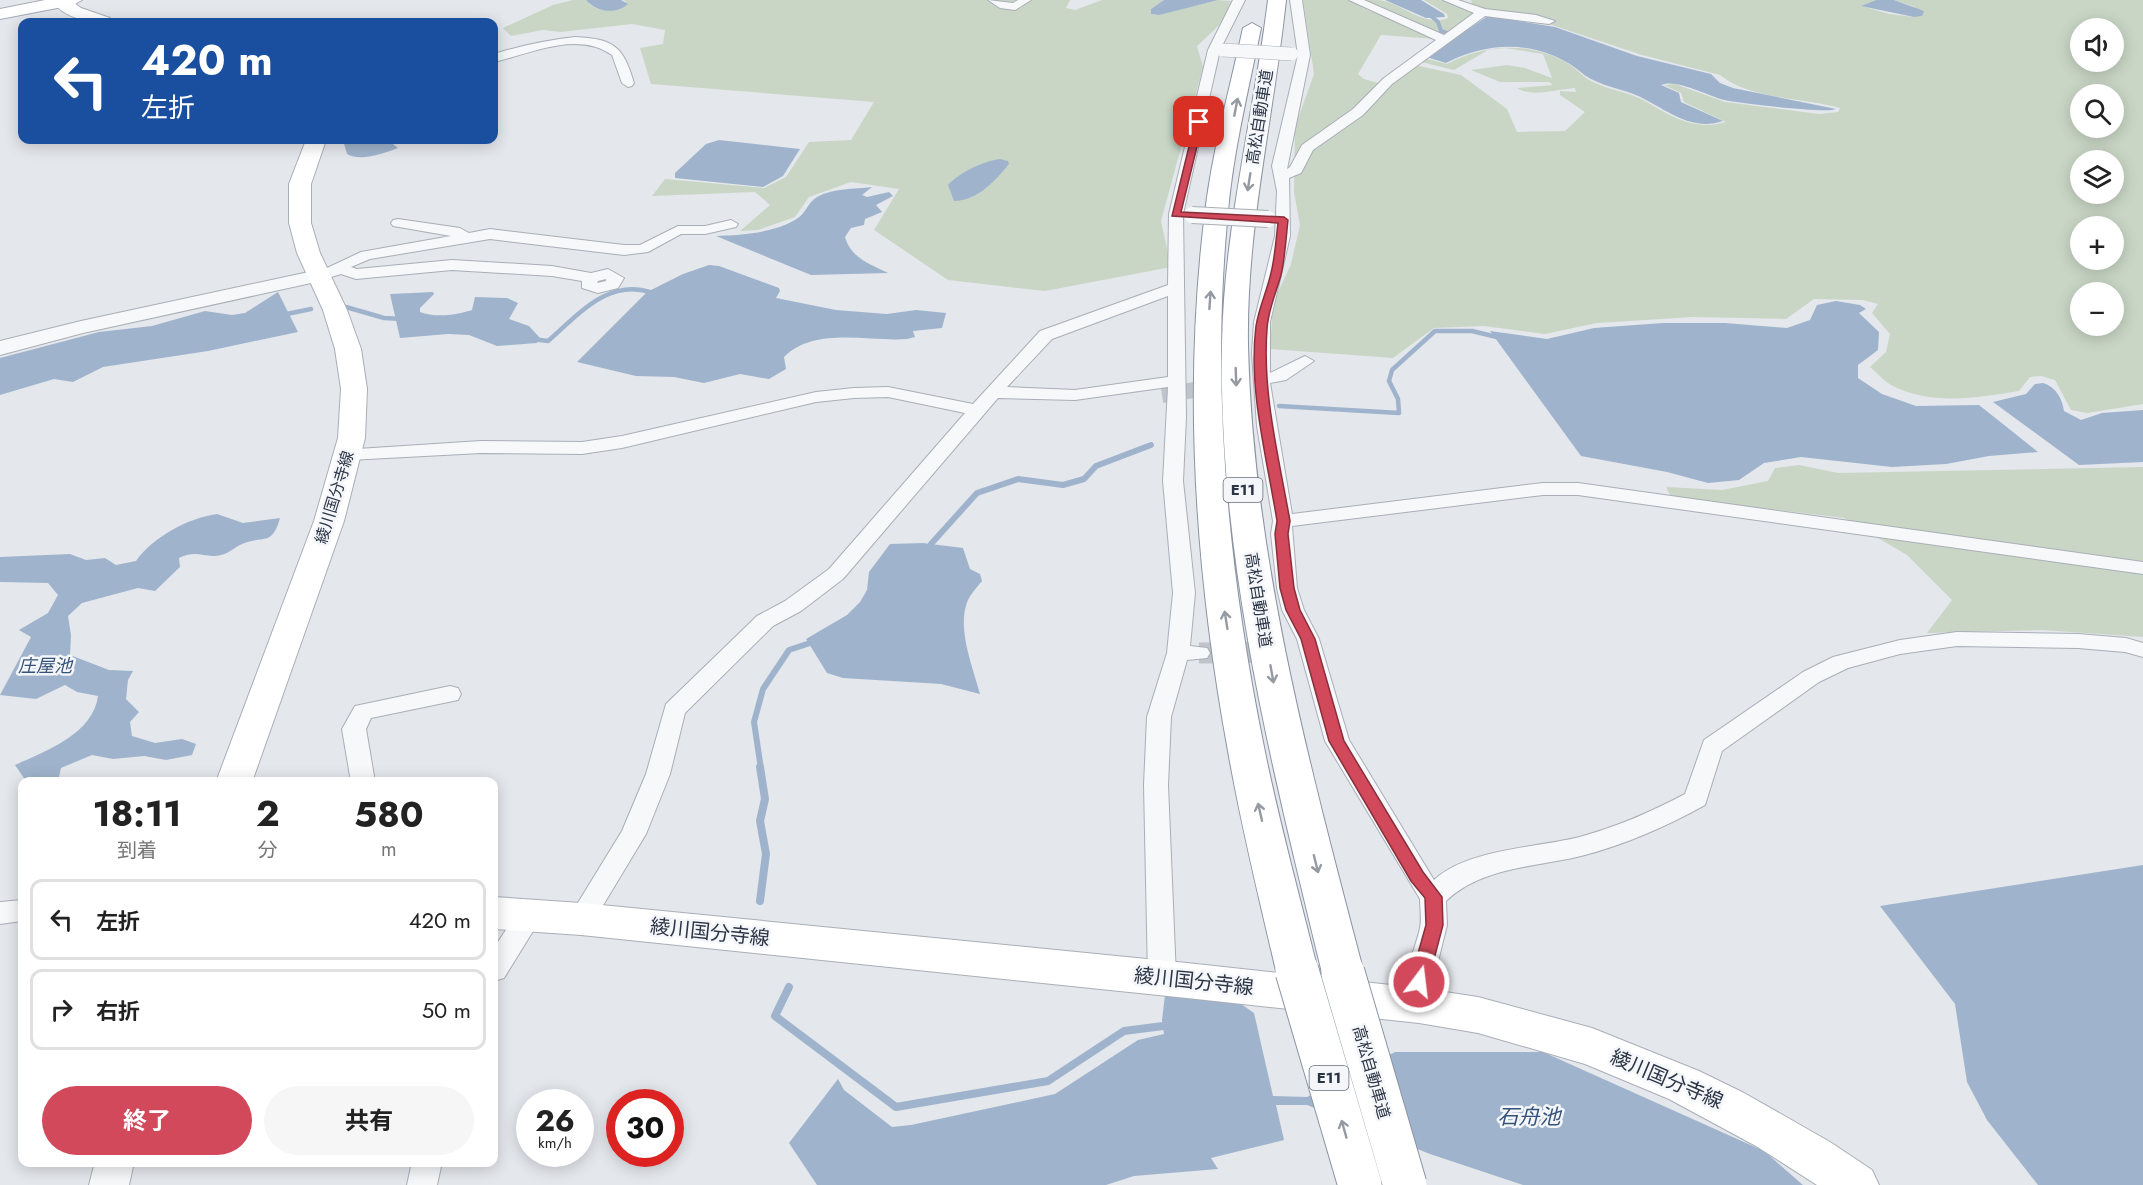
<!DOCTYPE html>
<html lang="ja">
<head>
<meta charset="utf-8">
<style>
  :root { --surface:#fff; --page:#f6f6f6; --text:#222; --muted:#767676; --line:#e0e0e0; --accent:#d1495b }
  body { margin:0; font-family:Jost,"Noto Sans JP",sans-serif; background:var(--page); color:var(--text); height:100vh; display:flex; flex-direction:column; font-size:22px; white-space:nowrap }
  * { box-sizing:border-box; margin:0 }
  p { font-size:20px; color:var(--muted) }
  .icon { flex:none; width:33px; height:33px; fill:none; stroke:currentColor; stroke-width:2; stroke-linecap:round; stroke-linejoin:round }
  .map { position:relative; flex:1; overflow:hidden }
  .details { position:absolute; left:18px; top:777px; width:480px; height:390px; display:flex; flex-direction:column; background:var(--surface); border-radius:12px; box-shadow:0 3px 15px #0003 }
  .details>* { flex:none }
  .top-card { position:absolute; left:18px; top:18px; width:480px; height:126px; border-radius:12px; box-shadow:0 3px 15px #0003; background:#1a4fa0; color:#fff; overflow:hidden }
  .fabs { position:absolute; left:2070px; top:18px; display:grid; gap:12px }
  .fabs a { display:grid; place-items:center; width:54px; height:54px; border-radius:50%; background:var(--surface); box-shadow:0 3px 15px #0003; font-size:30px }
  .speed { position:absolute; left:516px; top:1089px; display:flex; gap:12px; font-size:30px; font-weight:700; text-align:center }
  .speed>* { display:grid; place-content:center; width:78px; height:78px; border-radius:50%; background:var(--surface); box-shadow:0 3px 15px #0003; line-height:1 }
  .speed small { font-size:15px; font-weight:400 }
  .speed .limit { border:9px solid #d22; background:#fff; color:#111 }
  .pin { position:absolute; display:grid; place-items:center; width:51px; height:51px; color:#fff; margin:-26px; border-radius:12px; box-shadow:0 3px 9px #0006 }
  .me { position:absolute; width:66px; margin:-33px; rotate:15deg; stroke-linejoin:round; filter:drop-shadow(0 0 4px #0008) }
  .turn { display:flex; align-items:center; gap:21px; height:126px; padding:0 24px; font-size:27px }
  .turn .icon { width:78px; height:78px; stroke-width:2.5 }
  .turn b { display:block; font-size:42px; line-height:51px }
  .eta { display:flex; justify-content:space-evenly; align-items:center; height:102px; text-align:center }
  .eta b { font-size:36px; font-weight:700; line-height:42px }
  .cta { display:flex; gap:12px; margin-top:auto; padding:12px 24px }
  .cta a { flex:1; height:69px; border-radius:36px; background:var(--accent); color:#fff; font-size:24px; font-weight:700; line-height:69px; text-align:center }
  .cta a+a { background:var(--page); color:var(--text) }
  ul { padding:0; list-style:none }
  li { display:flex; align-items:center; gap:18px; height:81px; margin:0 12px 9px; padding:0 12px; border:3px solid var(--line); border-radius:12px }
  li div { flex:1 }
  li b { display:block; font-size:22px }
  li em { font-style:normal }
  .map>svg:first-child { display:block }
</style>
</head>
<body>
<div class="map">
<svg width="2143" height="1185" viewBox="0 0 2143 1185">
  <rect width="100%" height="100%" fill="#e4e7ec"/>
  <path fill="#c9d6c5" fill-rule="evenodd" d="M573,0H586C595,12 607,11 621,9L626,1L621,0H1070L1066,8L1075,10L1102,0H1164L1151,9L1154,15L1218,0L1231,1C1226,22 1212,32 1197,46L1203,67L1161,221L1171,267L1045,291L948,280L874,230L899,189L851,182L809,197L795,217L758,230L740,231L770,205L755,192L652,196L665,179L764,188L786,177L809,142L851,140L874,102L651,84L640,48L663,44L665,30L632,24L560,32L543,30L511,36L503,28L553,5Z
    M1303,0H1349L1367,10L1422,31L1435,39L1381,35L1358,74L1364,79L1389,86L1414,65L1461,75L1507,109L1517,132L1565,131L1585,112L1560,95V91L1576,92L1575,88C1557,89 1533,98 1517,88L1553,85L1549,82H1500L1471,70L1507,65L1525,68L1552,78L1543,54L1505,48L1488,50L1454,70L1421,62L1424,58L1447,64C1485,44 1529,41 1567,63C1575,67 1581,75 1589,80C1606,90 1627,91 1645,101C1672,117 1694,131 1726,122L1684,102L1681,93L1664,85L1675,84L1725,102L1819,114L1838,112L1840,108C1805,98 1749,99 1720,75L1642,55L1540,21L1496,15L1473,6L1471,0H1876L1862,6L1889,14L1914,17L1915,7L1894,0H2143V404L2087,413L2071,410L2055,380L2041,376L2030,377L2019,391C1977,398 1931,406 1891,385C1884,381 1877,373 1870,367L1886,352L1890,334L1872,313L1878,304L1863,300L1814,299L1786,319L1693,317L1597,323L1545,334L1484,326L1434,328L1393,358L1270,349L1273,303L1291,264L1300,225L1294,192L1295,127L1314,74ZM2080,28H2114V62H2080ZM2080,94H2114V128H2080ZM2080,160H2114V194H2080ZM2080,226H2114V260H2080ZM2080,292H2114V326H2080Z
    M1360,0C1366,0 1373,0 1379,0C1402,3 1424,28 1448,18L1447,14L1424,0H1462L1465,8L1476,13L1442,36Z
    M1799,465L1838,473L2143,467V637L2042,630L1927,633L1952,600L1907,555L1844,518L1671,497L1666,487L1722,490L1768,481L1775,468Z"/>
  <path fill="#9fb4cc" d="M586,0H621L628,4C616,15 596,12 586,0Z
    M1164,0H1218L1159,15L1151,14V9Z
    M1385,0H1421L1444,14L1445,17L1426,18Z
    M1876,0H1894L1924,11L1922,16L1914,17L1861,6Z
    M1488,16L1555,27L1637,56L1711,74L1720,83L1733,88L1836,109C1827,114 1739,103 1724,100C1709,96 1675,78 1661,85L1679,93L1681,102L1723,121C1693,131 1671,113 1646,100C1629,90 1608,88 1591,79C1583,75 1576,67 1568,63C1529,40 1485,43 1446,63L1426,57Z
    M343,140H388L398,148C384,153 361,162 347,154Z
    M719,140L800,149L783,176L763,187L675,178V173L706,144Z
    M1000,159L1008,161L1009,164C995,181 977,201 954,201L948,185C959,173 983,161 1000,159Z
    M872,187L862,195L867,197L889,192L893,196L876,205L882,212L865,219L864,225L851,228L845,237C851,258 870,264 888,273L811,275L716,236C743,235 775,233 798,218C806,213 808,202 817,197C833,188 854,189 872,187Z
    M709,265L719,266L779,288L780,291L776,298L836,310L887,314L916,310L946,313L942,328L913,331L915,337L907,339C868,342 815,326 784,357L786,369L769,379L740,374L704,383L674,377L636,376L577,362L647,292L683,274Z
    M278,292L298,332L208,351L103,367L73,382L54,379L0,395V358L99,332L152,326L205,311L232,315L245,313Z
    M433,292L434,294L420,308V312C435,318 457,315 472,310L475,297L507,298L518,303L509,319L529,326L540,338L537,343L497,346L469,335L448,334L400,338L390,294Z
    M1836,301L1860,305L1866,309L1859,313L1879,332L1878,350L1858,365V378L1882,394L1916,406L1979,405L2038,452L1989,456L1946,464L1892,467L1801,457L1764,463L1739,480L1708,483L1667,472L1581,456L1490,331L1547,339L1594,328L1663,323H1725L1787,328L1810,320L1817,305Z
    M2043,383C2056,387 2062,398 2064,411L2081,420L2102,413L2143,410V462L2079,465L1993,402L2026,394L2035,384Z
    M217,514L243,523L280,518C272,547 263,535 242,544C235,547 228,554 221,555C203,559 199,549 179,558L180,567L155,591L138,588L82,603L68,616L71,635L70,655L109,670L133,671L128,680L126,699L139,712L130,722L132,736L155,743L182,739L196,744L192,755L166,760L144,756L113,759L92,755L61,768L58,781H26L15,765C46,751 93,734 98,696L77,692L65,685L36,699L0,695L31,637L19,630L48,613L58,595L48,583L0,582V557L70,554L86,560L105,558L116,565L136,561C153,537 188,518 217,514Z
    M923,543L963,548L970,569L980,574L982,581C977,587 971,594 968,600C956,627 973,667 980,694L941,684L843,678L827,673L806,639L847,615L860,602L867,590L869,572L890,544Z
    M2143,865V1185H2038L1987,1120L1967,1082L1955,1004L1880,906Z
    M1165,995L1238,1002L1254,1013L1273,1096L1307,1097L1395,1052H1543L1764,1151L1803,1185H1523L1430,1154L1307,1105H1276L1284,1140L1211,1158L1218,1169L1134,1176L1106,1185H817L789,1143L838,1079L844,1090L892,1127L911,1125L1055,1094L1138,1040L1164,1034L1162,1020Z"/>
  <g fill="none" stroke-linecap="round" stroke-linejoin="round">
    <path stroke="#9fb4cc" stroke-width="4" d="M1431,16L1438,22L1441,31L1453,35"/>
    <path stroke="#9fb4cc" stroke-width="4.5" d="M346,307L384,318L403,319
      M282,315L311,309
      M532,339L548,341C579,314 609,277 653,293
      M1279,406L1399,413L1398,399L1389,381L1392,370L1435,331H1472L1501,338"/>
    <path stroke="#9fb4cc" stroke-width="6" d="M929,550L931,544L977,493L1018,479L1063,485L1084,479L1096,466L1151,445
      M761,769L754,722L763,689L789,650L816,641"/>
    <path stroke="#9fb4cc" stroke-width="8" d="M760,901L766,854L760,821L765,799L760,767
      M789,987L775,1016L896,1107L1048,1081L1124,1031L1171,1025"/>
    <path stroke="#bfc3cb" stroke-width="16" stroke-dasharray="16 8" stroke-linecap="butt" d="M1162,395L1266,379"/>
    <path stroke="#bfc3cb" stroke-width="21" stroke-dasharray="21 10" stroke-linecap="butt" d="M1199,653L1290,652"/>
    <defs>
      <path id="minor" d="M988,0L1013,3L1018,0H1031L1015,10L1000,8Z
        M1233,0H1245L1220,50L1183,214L1186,417L1183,481L1195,593L1190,646L1207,648L1210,653L1207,658L1187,660L1171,717L1168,785L1176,977L1172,985L1162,988L1152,985L1148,977L1144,785L1147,717L1167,653L1173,593L1163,481L1168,387L1075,400L998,398L843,579L801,611L773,626L685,713L670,774L646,834L590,927L581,930L572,927L568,919L622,831L646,774L666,704L757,616L785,601L829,569L965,413L888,397L854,398L816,402L622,448L582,454L481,453L349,460L342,458L340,454L342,450L481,441L582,442L622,436L816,392L854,388L888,387L973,404L1040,331L1168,285L1169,214L1208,50ZM1168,296V377L1075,390L1007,387L1052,339Z
        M1290,0H1302L1310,55L1287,169L1290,167L1302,145L1353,109L1384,78L1436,40L1349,0H1364L1444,35L1474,13L1443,0H1458L1485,9L1536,15L1555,21L1549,24L1485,16L1392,84L1363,115L1313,150L1301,173L1289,178L1290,236L1270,322V373L1305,356L1314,361L1286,380L1270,383L1292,514L1543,483H1578L2143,562V574L1578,495H1543L1292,526L1297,588L1304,610L1319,639L1349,740L1434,880C1468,848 1540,848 1583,836C1619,826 1653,811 1685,794L1704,740L1803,672L1833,657L1900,640L1957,632L2078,634L2126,638L2143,643V657L2125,652L2078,648L1957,646L1900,654L1848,668L1819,682L1722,751L1705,805C1667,826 1626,844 1585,855C1539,867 1482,866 1446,901L1447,925L1433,982V1006L1429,1014L1419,1018L1409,1014C1396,987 1414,955 1420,928C1422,919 1420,908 1420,899L1325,741L1297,639L1282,610L1277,588L1271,534L1273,521L1257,426L1252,353L1254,322L1275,236L1277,191L1272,166L1298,55Z
        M575,37C614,39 623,46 634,83L632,86L628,87L622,83L612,55C577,30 530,54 494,62V54C520,46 547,40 575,37Z
        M398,219L460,228L469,233L490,229L624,245H640L678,226H705L731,220L738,224L736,227L705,234H681L648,252L624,255L490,239L370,259L351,267L357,269L452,260L552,266L591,273L608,269L624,278L618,288L598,293L582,288V281L552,276L452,270L356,279L341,274L318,281L310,276L361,252L451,236L393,226L391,223L393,220ZM606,279V281L597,283L598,281Z
        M450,686L458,688L461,694L458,700L371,718L366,729L374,776L372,782H348L350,776L342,729L355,706Z
        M22,900V921L0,924V902Z
        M530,904L539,907L543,915L504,978L494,981V948L521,907Z
        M412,1162H442L437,1185H407Z"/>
      <path id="tertiary" d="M318,270L325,272L328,276L325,280L83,333L0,355V341L81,321Z
        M95,1162H134L129,1185H89Z"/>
      <path id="secondary" d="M51,0H70L81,8L110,18L113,22C90,24 65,19 51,0Z
        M306,140H326L311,184V223L320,253L347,310L361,349L367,389L365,438L344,521L252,782H216L314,521L338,438L341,389L335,349L323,310L297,253L289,223V184Z
        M494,897L581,903L1187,963L1419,988L1478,997L1592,1028L1699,1071L1744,1093L1830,1142L1872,1170L1879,1185H1817L1756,1146L1669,1099L1585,1064L1478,1033L1419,1023L1187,998L581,935L494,929Z"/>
      <path id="primary" d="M45,0H82L73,5L0,19V9Z"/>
      <path id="motorway" d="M1268,0H1286C1274,115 1246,229 1248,345C1253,559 1310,767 1364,973L1358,986L1343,991L1328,986L1322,973C1272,767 1218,557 1222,343C1224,228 1254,114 1268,0Z
        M1252,23L1261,28C1248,92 1232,156 1227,222C1211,397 1229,575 1264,747C1279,822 1300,897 1318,971L1312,984L1297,989L1282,984L1276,971C1259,898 1241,825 1228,751C1196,577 1183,397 1204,221C1211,155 1229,92 1243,28Z"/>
    </defs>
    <use href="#minor" stroke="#a9aeb7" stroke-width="2"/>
    <use href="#tertiary" stroke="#a9aeb7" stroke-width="2"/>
    <use href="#secondary" stroke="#a9aeb7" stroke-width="2"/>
    <use href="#primary" stroke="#a3abb8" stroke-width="2"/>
    <use href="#motorway" stroke="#8b94a3" stroke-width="2"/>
    <use href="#minor" fill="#f7f8fa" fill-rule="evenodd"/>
    <use href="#tertiary" fill="#f7f8fa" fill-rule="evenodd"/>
    <use href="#secondary" fill="#fff" fill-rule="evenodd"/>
    <use href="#primary" fill="#fff" fill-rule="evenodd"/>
    <use href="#motorway" fill="#fff" fill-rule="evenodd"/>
    <defs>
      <path id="minor-bridge-far1" d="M1222,50L1292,54"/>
      <path id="minor-bridge" d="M1192,215L1268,219"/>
      <path id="motorway-bridge" d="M1297,971L1360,1185
        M1343,973L1405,1185"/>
    </defs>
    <use href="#minor-bridge-far1" stroke="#a9aeb7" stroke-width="14" stroke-linecap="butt"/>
    <use href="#minor-bridge" stroke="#a9aeb7" stroke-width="18" stroke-linecap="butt"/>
    <use href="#motorway-bridge" stroke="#8b94a3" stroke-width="45" stroke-linecap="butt"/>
    <use href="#minor-bridge-far1" stroke="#f7f8fa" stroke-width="13"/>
    <use href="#minor-bridge" stroke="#f7f8fa" stroke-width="16"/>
    <use href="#motorway-bridge" stroke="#fff" stroke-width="43"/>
  </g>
  <defs><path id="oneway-shaft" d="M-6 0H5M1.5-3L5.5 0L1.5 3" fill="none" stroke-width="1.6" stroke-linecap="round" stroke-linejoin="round" transform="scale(1.5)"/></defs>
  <g stroke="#959aa2">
    <use href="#oneway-shaft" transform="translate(1236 107) rotate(-79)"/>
    <use href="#oneway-shaft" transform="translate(1249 182) rotate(99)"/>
    <use href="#oneway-shaft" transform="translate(1210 300) rotate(-86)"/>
    <use href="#oneway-shaft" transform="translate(1236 377) rotate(88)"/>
    <use href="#oneway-shaft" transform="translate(1226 620) rotate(-99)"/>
    <use href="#oneway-shaft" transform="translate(1272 674) rotate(80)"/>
    <use href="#oneway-shaft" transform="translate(1260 812) rotate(-103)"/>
    <use href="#oneway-shaft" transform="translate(1316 864) rotate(76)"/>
    <use href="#oneway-shaft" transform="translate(1344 1129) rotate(-106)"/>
  </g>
  <path fill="#d1495b" stroke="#882f3b" stroke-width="1.5" d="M1199,119L1203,122L1181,212L1284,217L1288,220C1286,238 1285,258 1281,275C1276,293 1268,310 1267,329C1262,393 1279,458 1290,521L1288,534L1294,588L1300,610L1315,639L1344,741L1423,872L1442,897L1443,925L1428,982L1425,987L1419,990L1413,987L1410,982L1426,925L1425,898L1411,881L1329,741L1301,639L1286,610L1280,588L1275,534L1277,521C1267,458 1248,390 1256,326C1259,307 1267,291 1271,273C1275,257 1276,239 1278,223L1172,216L1195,122Z"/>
  <g text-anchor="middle" stroke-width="5" stroke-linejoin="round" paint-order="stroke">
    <g fill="#f4f6f9" stroke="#676e7b" stroke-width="1.5">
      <rect x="1223.5" y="478" width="39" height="24" rx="4.5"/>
      <rect x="1309.5" y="1066" width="39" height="24" rx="4.5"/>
    </g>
    <g font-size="15" font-weight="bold" fill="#2b3445">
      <text x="1243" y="495">E11</text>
      <text x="1329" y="1083">E11</text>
    </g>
    <g font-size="16" fill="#2b3445" stroke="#f4f6f9">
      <text transform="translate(1259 117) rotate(-81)" y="6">高松自動車道</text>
      <text transform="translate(334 497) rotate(-73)" y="6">綾川国分寺線</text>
      <text transform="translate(1259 600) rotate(81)" y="6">高松自動車道</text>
      <text transform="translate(1372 1072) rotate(74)" y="6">高松自動車道</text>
    </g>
    <g font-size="18" font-style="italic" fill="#34527a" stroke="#f4f6f9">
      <text x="45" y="672">庄屋池</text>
    </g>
    <g font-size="20" fill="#2b3445" stroke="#f4f6f9">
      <text transform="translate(710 932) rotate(6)" y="7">綾川国分寺線</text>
      <text transform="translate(1194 981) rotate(6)" y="7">綾川国分寺線</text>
      <text transform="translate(1667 1079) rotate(23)" y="7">綾川国分寺線</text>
    </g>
    <g font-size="21" font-style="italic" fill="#34527a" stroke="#f4f6f9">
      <text x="1529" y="1124">石舟池</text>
    </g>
  </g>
</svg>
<div class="fabs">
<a><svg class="icon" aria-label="sound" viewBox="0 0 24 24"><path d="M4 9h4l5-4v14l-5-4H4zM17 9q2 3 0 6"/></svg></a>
<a><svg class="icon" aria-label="search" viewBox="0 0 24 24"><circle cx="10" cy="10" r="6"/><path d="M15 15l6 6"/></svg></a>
<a><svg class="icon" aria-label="layers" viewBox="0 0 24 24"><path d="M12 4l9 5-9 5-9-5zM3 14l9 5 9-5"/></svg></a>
<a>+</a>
<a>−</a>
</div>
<div class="speed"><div>26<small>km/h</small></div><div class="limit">30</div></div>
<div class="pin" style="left:1199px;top:122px;background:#d93025"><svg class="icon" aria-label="arrive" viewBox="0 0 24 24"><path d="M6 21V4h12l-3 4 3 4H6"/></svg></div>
<svg class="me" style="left:1419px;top:982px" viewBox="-20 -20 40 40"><circle r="17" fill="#d1495b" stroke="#fff" stroke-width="3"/><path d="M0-11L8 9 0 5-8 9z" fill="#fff"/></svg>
<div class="top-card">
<div class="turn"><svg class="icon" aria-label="left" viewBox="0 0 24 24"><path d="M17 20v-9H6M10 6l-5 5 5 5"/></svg><div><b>420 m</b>左折</div></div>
</div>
<section class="details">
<div class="eta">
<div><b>18:11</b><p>到着</p></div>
<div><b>2</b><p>分</p></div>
<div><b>580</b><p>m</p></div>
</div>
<ul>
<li><svg class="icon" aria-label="left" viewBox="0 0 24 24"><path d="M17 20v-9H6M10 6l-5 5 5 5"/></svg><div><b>左折</b></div><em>420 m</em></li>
<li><svg class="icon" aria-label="right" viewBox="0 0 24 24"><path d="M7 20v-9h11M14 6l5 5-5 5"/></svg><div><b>右折</b></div><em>50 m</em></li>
</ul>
<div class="cta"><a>終了</a><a>共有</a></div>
</section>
</div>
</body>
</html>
